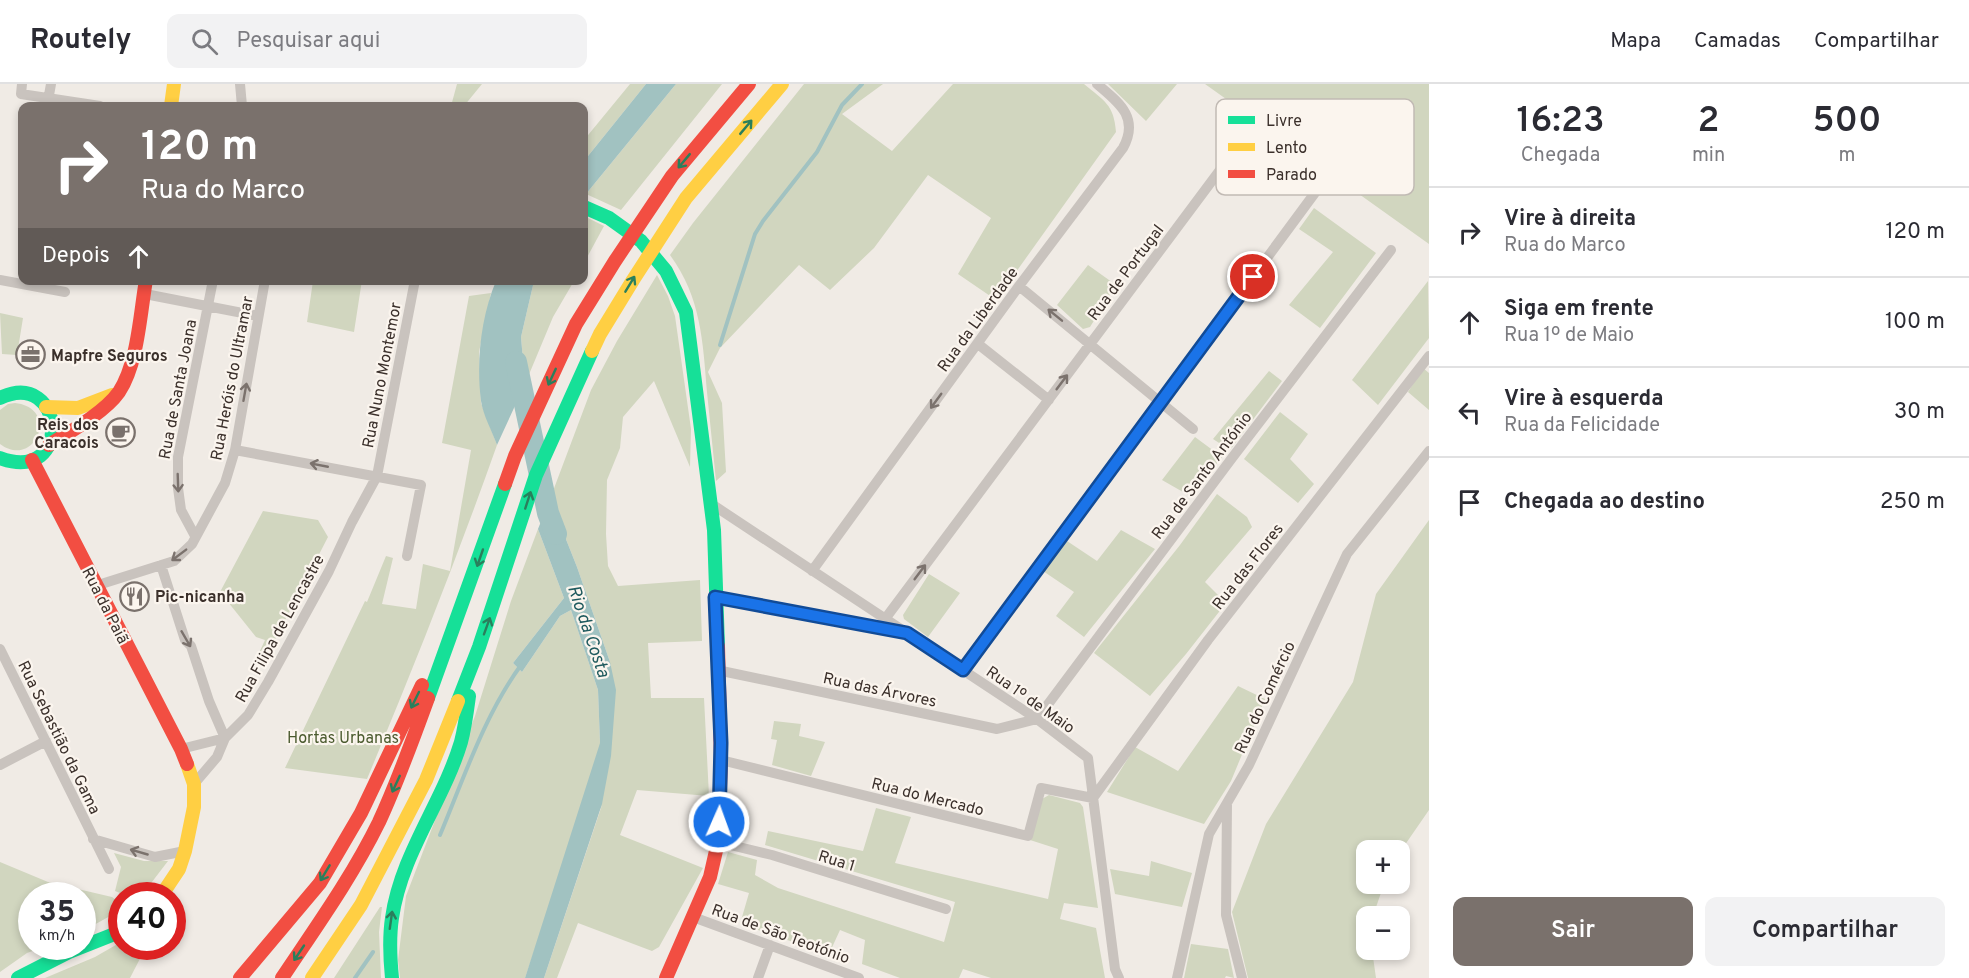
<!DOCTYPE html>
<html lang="pt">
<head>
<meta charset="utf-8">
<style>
  :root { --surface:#fff; --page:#f2f2f3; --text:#2b2b33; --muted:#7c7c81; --line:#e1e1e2; --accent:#7a716c }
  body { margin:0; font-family:Overpass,sans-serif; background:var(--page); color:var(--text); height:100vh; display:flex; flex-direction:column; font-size:22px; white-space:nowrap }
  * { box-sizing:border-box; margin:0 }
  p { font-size:20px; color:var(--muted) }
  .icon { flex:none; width:33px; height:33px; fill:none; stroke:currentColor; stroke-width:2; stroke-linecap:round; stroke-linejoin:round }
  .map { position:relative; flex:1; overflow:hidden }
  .side { display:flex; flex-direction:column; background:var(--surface); width:540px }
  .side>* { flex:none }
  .banner { position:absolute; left:18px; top:18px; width:570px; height:183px; border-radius:12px; box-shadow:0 3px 9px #0003; background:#7a716c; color:#fff; overflow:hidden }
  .fabs { position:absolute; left:1356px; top:756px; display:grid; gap:12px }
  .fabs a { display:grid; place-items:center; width:54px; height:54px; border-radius:12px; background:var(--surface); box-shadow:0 3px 9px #0003; font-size:30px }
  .speed { position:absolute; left:18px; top:798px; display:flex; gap:12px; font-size:30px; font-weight:700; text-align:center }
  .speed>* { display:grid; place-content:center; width:78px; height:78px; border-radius:50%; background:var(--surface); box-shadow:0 3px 9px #0003; line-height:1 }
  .speed small { font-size:15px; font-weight:400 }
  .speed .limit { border:9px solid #d22; background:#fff; color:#111 }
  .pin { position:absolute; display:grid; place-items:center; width:51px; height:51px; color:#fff; margin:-26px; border:3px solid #fff; border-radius:50%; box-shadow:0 2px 6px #0007 }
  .me { position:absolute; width:66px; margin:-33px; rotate:2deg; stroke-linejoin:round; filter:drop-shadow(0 0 4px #0008) }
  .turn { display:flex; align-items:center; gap:21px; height:126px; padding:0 24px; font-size:27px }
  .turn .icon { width:78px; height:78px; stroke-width:2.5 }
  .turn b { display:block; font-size:42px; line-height:51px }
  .then { display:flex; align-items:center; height:57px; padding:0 24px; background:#0003; gap:12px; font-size:22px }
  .eta { display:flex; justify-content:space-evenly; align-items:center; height:102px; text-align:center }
  .eta b { font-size:36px; font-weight:600; line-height:42px }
  .cta { display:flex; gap:12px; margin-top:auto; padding:12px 24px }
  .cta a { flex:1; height:69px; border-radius:12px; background:var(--accent); color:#fff; font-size:24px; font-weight:600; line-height:69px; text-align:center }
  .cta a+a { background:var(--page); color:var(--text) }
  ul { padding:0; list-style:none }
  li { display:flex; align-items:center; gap:18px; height:90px; padding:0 24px; border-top:2px solid var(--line) }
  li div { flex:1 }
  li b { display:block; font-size:22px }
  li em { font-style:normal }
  header { display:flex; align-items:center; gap:36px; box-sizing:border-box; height:84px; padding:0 30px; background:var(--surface); border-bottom:2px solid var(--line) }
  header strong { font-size:28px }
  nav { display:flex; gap:33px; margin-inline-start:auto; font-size:21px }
  .search { width:420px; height:54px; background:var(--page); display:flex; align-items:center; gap:15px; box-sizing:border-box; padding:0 21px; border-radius:12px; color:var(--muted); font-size:22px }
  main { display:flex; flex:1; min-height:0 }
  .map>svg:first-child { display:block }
</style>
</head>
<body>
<header>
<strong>Routely</strong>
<div class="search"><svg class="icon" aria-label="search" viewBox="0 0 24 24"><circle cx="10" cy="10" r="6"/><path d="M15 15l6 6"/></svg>Pesquisar aqui</div>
<nav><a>Mapa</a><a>Camadas</a><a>Compartilhar</a></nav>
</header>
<main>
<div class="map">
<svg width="1429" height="894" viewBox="0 0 1429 894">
  <rect width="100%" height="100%" fill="#f0ebe5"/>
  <path fill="#d1d6bf" d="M457,0H482L464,22H451Z
    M630,0H646L584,77V56Z
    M676,0H722L621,126L586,110Z
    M804,0H883L842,30L892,67L953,0H1084C1104,17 1114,20 1116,48L996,216L958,190L991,134L928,91L874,164L830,206L799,181L720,264L708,288L722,319L726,388L716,397C713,367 710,338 707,308C703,258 701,213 670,171L693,139Z
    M1108,0H1177L1146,37Z
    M1205,0H1429V160Z
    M1314,124L1376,169L1320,244L1289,221L1333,168L1299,145Z
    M584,132L604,142L584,179Z
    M1088,181L1116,201L1090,243L1083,245L1057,221Z
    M657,191L668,212L675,232L691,345L690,383L654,297L623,333L620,364L607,396L606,450L608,482L618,502L700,496L702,557L648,559L651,614H704L709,712L637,706L620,751L703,784L659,863L652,867L578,839L557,894H544L602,721L544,838L525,894H400L398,876L406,812L475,632L511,517L538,445L564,514L513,579L522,588L560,532L571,526L598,606L600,659L610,578L577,483L550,415L591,306L617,257Z
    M362,196L354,248L307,238L313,197Z
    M534,197H574L553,233L525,300L521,253Z
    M1428,197L1429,254L1378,321L1352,296Z
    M491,209L479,268L481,319L497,361C457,474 413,585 367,695L285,684L365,517L367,518L386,472L393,474L382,520L416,525L423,480L450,487L471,366L442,359L469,212Z
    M0,229L23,234L17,271L2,270Z
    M1423,284L1429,289V326L1408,308Z
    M1269,287L1282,297L1230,366L1213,355Z
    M15,319C61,324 35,386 0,360V326L8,320Z
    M1280,328L1308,350L1290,375L1314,400L1298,419L1244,375Z
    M1195,353L1222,373L1190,412L1162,396Z
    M1217,410L1247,433L1252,443L1205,498L1226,519L1186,570L1150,612L1094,569L1180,461Z
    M263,427L318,436L328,453L266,573L259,569L265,556L256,553L220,508Z
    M1429,436V726L1400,768L1366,766V800H1384L1373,832H1366V866H1372L1376,894H1248L1232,828L1266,740L1353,598L1376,510Z
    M1121,446L1155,465L1084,553L1056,532L1074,508L1043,487L1067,457L1097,477Z
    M929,490L960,509L928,553L904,535L903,531Z
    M1238,602L1265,615L1231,697L1204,740L1107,708L1135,663L1178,687Z
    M774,637L801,640L799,652L825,658L811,692L772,681L777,656L771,655Z
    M1049,711L1080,719L1083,723L1098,824L1064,819L1060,835L1096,844L1105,894H991L963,885L959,894H900L862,880L865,856L840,846L829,870L740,840L749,809L718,800L728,768L757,776L755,791L778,804L944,858L955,818L765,761L768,747L863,767L876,724L911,733L895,779L1048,815L1058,765L1030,756L1042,715Z
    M114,769L144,777H168L142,811H125L115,807L121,783Z
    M1151,777L1192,789L1182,823L1115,810L1110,785L1149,792Z
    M0,778L48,798L112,813L121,820V826L83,847L82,812H32V862L44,863L27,869L0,888Z
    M380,823H382L379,848L381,894H334Z
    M121,858L122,862L146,863L130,894H45L95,873Z
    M1191,860L1228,865L1234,894L1226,892L1225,894H1184Z"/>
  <path fill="#a1c2c1" d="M646,0H676L586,110H584V77Z
    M496,197H534L521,253L525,300L497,361C492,347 483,331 481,317C476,277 481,233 496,197Z
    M550,415L577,483L610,578L616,606L611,672L602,720L544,894H525L600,659L598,606L571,526L560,532L522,588L513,579L564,514L538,445Z"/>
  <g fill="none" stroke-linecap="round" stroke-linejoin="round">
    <path stroke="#a1c2c1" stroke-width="4" d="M720,261L755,150L763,137L817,68L842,21L862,0
      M440,751C464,694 484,632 521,581
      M355,894L373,868"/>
    <path stroke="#a1c2c1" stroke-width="22" d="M516,278L548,429L556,450"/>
    <path stroke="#c9c3be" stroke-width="10" d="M22,0L21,10L100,22
      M240,0L242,22
      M47,22L51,0
      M0,196L65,208
      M1019,202L1193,345
      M145,210L258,232
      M978,260L1049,316
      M235,366L421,401L407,472
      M710,419L1037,635L1088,674L1115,885L1119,894
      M195,452L181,426L178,404V373L213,196
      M161,481L185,556L191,562L209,617L225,654
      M812,487L1019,202L1123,64C1140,33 1118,18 1097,0
      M95,502L174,477L192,460L225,399L235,366L265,196
      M715,514L900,548
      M885,535L1226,78
      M0,565L109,785
      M717,586L997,645L1037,635L1232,374L1391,166
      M963,586L1320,102
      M181,665L225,654
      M721,676L1028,752L1041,704L1093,714
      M0,681L46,657
      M194,700L217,673L225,654L248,631L268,598L329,487L352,438L377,392L415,196
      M1093,714L1208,556L1429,272
      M1227,719L1226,831L1242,894
      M93,755L155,773L185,767
      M718,758L772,771L946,825
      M693,833L859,894
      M758,894L770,861
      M1177,894L1209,750L1249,681L1347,470L1429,367"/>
    <path stroke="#16e098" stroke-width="14" d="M584,123L609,134L641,157L666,187L686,228L714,446L718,562
      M0,314C65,283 74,401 0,374
      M428,614L505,400
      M458,617L479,563L536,391L592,267
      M18,894L69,868L122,847
      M392,894C390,874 389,854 392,834C401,770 443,718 461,658C465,643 467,627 469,612"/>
    <path stroke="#ffcf43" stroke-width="14" d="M171,22L174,0
      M592,267L600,250L633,196L686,114L782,0
      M46,323L78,324L112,311
      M161,812L179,785L185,767L194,723V700L187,680
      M312,894L361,821L426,696L458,617"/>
    <path stroke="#f24e42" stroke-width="14" d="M49,361C70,348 105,328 119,308C138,279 140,230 146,196
      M32,376L181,665L187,680
      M505,400L515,372L576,240L615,177L672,92L749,0
      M240,894L320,799L361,729L422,601
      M282,894C316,843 352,793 379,738C398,697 413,655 428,614
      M666,894L710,793L718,758L721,676L718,562"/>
  </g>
  <defs><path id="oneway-shaft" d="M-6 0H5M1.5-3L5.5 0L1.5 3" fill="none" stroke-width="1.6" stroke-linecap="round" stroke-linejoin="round" transform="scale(1.5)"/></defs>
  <g stroke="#2a7f5c">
    <use href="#oneway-shaft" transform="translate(746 43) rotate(-50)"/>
    <use href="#oneway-shaft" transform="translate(684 77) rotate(130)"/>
    <use href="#oneway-shaft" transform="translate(630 200) rotate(-59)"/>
    <use href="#oneway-shaft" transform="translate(552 293) rotate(115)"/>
    <use href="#oneway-shaft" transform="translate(528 416) rotate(-72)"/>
    <use href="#oneway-shaft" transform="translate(480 474) rotate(109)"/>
    <use href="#oneway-shaft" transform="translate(487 542) rotate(-70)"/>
    <use href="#oneway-shaft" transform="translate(415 616) rotate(116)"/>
    <use href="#oneway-shaft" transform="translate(396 700) rotate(115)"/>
    <use href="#oneway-shaft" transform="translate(325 789) rotate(121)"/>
    <use href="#oneway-shaft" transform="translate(391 836) rotate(-82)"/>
    <use href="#oneway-shaft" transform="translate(299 869) rotate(124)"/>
  </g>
  <g stroke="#7b726d">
    <use href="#oneway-shaft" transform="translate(1055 231) rotate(-141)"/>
    <use href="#oneway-shaft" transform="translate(1062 298) rotate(-53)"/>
    <use href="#oneway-shaft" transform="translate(245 308) rotate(-80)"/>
    <use href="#oneway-shaft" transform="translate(936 317) rotate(126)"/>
    <use href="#oneway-shaft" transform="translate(319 381) rotate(-169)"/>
    <use href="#oneway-shaft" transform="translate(178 399) rotate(88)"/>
    <use href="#oneway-shaft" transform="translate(179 471) rotate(143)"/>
    <use href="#oneway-shaft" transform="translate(920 488) rotate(-53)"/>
    <use href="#oneway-shaft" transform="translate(186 555) rotate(60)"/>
    <use href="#oneway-shaft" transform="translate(139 768) rotate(-164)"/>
  </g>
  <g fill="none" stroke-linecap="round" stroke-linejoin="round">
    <defs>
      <path id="route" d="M719,738L721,659L715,513L907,549L963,586L1253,193"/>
    </defs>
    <use href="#route" stroke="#114b97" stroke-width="15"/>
    <use href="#route" stroke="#1a73e8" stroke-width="10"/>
  </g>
  <defs>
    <symbol id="office-ring" viewBox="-11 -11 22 22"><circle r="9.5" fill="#fbf5ee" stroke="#7a716c" stroke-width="1.5"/><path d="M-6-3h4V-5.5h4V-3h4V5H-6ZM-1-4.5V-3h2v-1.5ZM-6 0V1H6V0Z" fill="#7a716c"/></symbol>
    <symbol id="cafe-ring" viewBox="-11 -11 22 22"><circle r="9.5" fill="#fbf5ee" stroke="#7a716c" stroke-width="1.5"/><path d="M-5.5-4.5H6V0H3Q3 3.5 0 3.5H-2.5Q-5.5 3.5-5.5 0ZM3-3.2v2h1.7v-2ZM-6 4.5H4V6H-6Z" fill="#7a716c"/></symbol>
    <symbol id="restaurant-ring" viewBox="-11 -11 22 22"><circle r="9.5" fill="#fbf5ee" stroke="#7a716c" stroke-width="1.5"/><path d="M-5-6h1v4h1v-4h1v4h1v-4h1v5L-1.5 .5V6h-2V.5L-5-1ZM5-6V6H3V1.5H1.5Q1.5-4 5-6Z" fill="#7a716c"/></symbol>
  </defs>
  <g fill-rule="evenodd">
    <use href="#office-ring" x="14" y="254" width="33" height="33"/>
    <use href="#cafe-ring" x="104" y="332" width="33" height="33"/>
    <use href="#restaurant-ring" x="118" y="496" width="33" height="33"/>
  </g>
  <g text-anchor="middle" stroke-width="4.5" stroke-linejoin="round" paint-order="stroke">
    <g font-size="16" fill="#3b302b" stroke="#fbf5ee">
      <text transform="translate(1125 188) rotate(-53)" y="6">Rua de Portugal</text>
      <text transform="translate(977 235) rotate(-54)" y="6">Rua da Liberdade</text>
      <text transform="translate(381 291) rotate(-79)" y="6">Rua Nuno Montemor</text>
      <text transform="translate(231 294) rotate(-79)" y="6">Rua Heróis do Ultramar</text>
      <text transform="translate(177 305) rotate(-79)" y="6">Rua de Santa Joana</text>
      <text transform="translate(1201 391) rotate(-53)" y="6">Rua de Santo António</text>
      <text transform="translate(1247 482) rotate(-52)" y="6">Rua das Flores</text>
      <text transform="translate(106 521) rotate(63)" y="6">Rua da Paiã</text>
      <text transform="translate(279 544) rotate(-61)" y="6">Rua Filipa de Lencastre</text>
      <text transform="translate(880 605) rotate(12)" y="6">Rua das Árvores</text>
      <text transform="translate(1264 613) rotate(-65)" y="6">Rua do Comércio</text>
      <text transform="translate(1031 615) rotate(35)" y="6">Rua 1º de Maio</text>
      <text transform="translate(60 653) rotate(64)" y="6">Rua Sebastião da Gama</text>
      <text transform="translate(928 712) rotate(14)" y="6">Rua do Mercado</text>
      <text transform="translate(837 776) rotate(17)" y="6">Rua 1</text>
      <text transform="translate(781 849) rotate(20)" y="6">Rua de São Teotónio</text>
    </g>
    <g font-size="16" font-weight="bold" fill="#3b302b" stroke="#fbf5ee" text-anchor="start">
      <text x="51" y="277">Mapfre Seguros</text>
      <text x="99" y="346" text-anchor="end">Reis dos<tspan x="99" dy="18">Caracois</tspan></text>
      <text x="155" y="518">Pic-nicanha</text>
    </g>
    <g font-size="16" fill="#4a5a2e" stroke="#fbf5ee">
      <text x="343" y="659">Hortas Urbanas</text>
    </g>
    <g font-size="18" font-style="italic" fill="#1f5a5e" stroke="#fbf5ee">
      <text transform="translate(589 547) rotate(71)" y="6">Rio da Costa</text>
    </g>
  </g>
  <rect x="1216" y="15" width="198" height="96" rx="9" fill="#fbf5ee" stroke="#c1bab4" stroke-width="1.5"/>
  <rect x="1228" y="32" width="27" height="8" fill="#16e098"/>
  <rect x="1228" y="59" width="27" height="8" fill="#ffcf43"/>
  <rect x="1228" y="86" width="27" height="8" fill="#f24e42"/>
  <g font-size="16" fill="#3b302b">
    <text x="1266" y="42">Livre</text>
    <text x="1266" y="69">Lento</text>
    <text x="1266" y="96">Parado</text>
  </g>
</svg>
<div class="fabs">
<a>+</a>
<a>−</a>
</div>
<div class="speed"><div>35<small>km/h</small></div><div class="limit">40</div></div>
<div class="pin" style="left:1253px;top:193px;background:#d93025"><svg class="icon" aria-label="arrive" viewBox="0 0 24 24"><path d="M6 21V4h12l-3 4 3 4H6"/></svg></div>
<svg class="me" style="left:719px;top:738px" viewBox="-20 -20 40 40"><circle r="17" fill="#1a73e8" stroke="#fff" stroke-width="3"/><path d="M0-11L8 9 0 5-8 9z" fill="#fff"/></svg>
<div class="banner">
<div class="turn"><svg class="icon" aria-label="right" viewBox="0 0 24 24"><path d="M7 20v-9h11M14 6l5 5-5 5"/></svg><div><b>120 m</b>Rua do Marco</div></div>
<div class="then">Depois<svg class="icon" aria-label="ahead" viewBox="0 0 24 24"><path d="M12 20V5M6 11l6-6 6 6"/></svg></div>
</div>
</div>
<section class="side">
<div class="eta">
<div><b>16:23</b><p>Chegada</p></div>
<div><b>2</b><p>min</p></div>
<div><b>500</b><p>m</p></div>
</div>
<ul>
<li><svg class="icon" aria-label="right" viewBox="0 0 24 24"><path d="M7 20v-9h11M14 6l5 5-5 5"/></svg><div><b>Vire à direita</b><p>Rua do Marco</p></div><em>120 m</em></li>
<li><svg class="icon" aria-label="ahead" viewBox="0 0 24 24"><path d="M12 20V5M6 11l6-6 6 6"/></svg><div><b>Siga em frente</b><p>Rua 1º de Maio</p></div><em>100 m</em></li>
<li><svg class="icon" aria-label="left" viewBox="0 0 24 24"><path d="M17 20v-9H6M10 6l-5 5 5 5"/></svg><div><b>Vire à esquerda</b><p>Rua da Felicidade</p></div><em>30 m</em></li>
<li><svg class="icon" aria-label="arrive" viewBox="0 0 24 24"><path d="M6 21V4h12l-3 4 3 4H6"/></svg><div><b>Chegada ao destino</b></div><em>250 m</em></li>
</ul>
<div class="cta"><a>Sair</a><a>Compartilhar</a></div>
</section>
</main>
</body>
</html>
